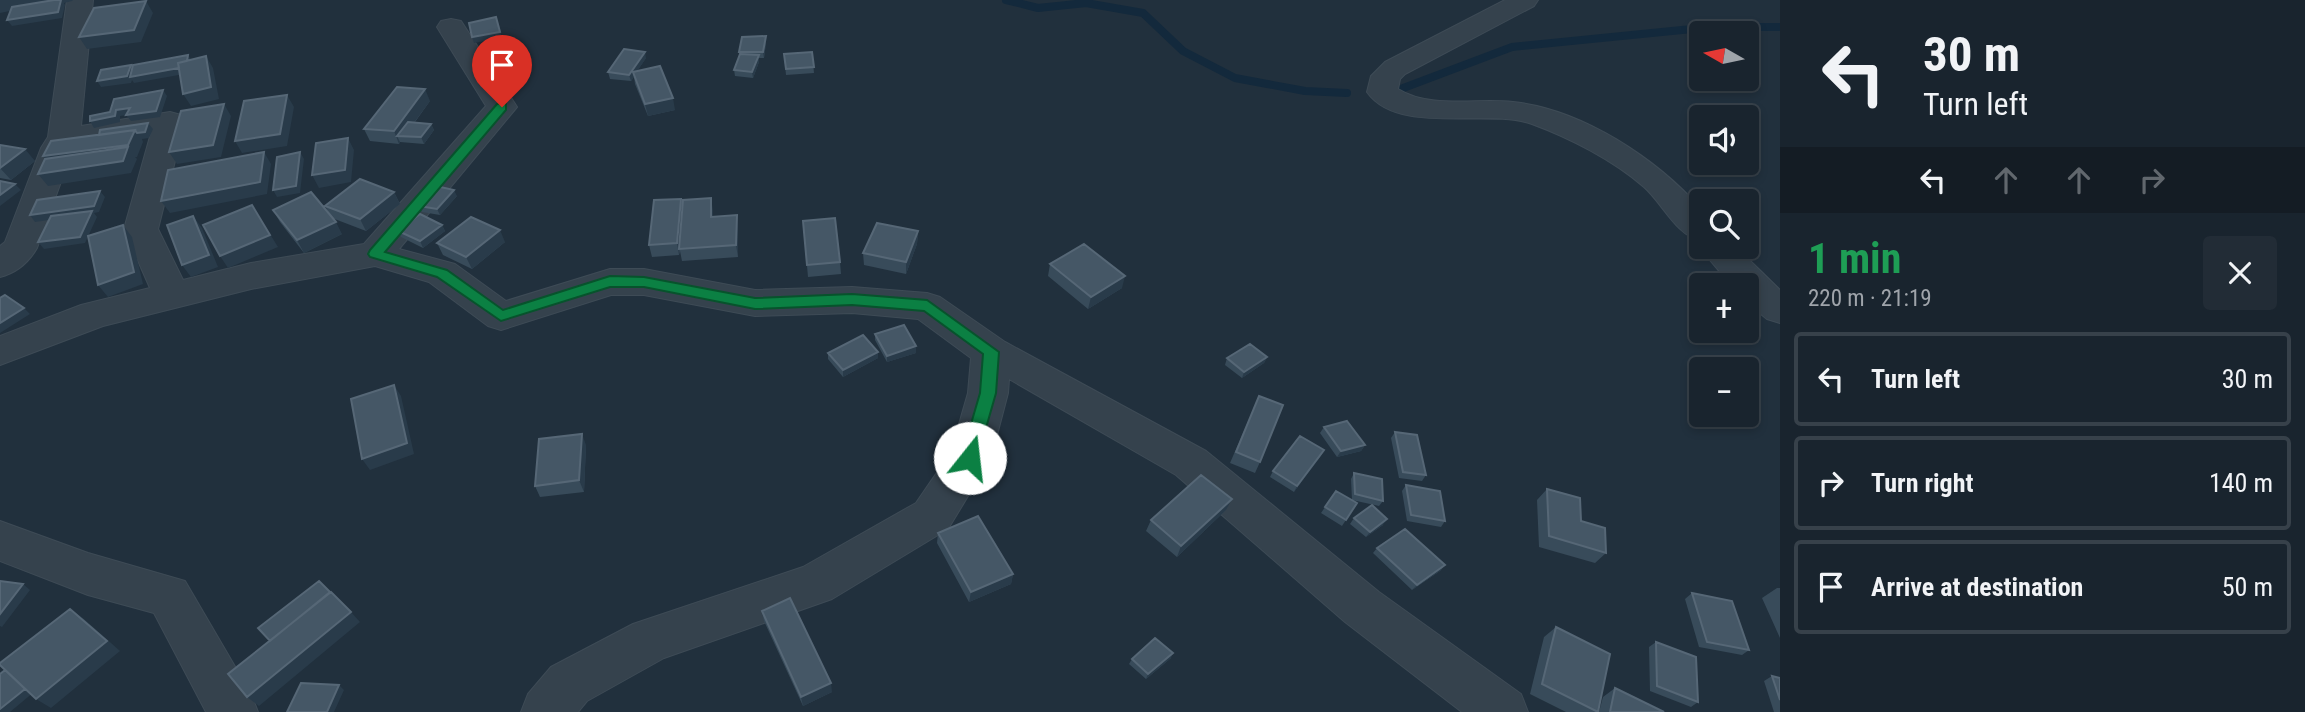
<!DOCTYPE html>
<html lang="en">
<head>
<meta charset="utf-8">
<style>
  :root { --surface:#19242e; --page:#222c36; --text:#f1f3f6; --muted:#9fa4aa; --line:#37414a }
  body { margin:0; font-family:"Roboto Condensed",sans-serif; background:var(--page); color:var(--text); height:100vh; display:flex; flex-direction:column; font-size:26px; white-space:nowrap }
  * { box-sizing:border-box; margin:0 }
  p { font-size:23px; color:var(--muted) }
  .icon { flex:none; width:38px; height:38px; fill:none; stroke:currentColor; stroke-width:2; stroke-linecap:round; stroke-linejoin:round }
  .map { position:relative; flex:1; overflow:hidden }
  .side { display:flex; flex-direction:column; background:var(--surface); width:525px }
  .side>* { flex:none }
  .banner { background:#19242e; color:var(--text); overflow:hidden }
  .needle { width:46px; rotate:279deg }
  .fabs { position:absolute; left:1689px; top:21px; display:grid; gap:14px }
  .fabs a { display:grid; place-items:center; width:70px; height:70px; border-radius:7px; background:var(--surface); box-shadow:0 4px 10px #0003,0 0 0 2px var(--line); font-size:35px }
  .pin { position:absolute; display:grid; place-items:center; width:60px; height:60px; color:#fff; margin:-72px -30px; border-radius:50% 50% 50% 0; rotate:-45deg; box-shadow:0 0 7px #0007 }
  .pin .icon { rotate:45deg }
  .me { position:absolute; width:77px; margin:-38px; rotate:16deg; stroke-linejoin:round; filter:drop-shadow(0 0 5px #0008) }
  .turn { display:flex; align-items:center; gap:24px; height:147px; padding:0 28px; font-size:32px }
  .turn .icon { width:91px; height:91px; stroke-width:2.5 }
  .turn b { display:block; font-size:49px; line-height:60px }
  .lanes { display:flex; align-items:center; height:66px; padding:0 28px; background:#0003; justify-content:center; gap:35px; direction:ltr }
  .lanes .off { opacity:.35 }
  .round { display:grid; place-items:center; flex:none; width:74px; height:74px; border-radius:7px; background:var(--page) }
  .head { display:flex; align-items:center; justify-content:space-between; height:119px; padding:0 28px }
  h1 { font-size:42px; font-weight:700; line-height:52px; color:#1e9e55 }
  ul { padding:0; list-style:none }
  li { display:flex; align-items:center; gap:21px; height:94px; margin:0 14px 10px; padding:0 14px; border:4px solid var(--line); border-radius:7px }
  li div { flex:1 }
  li b { display:block; font-size:26px }
  li em { font-style:normal }
  main { display:flex; flex:1; min-height:0 }
  .map>svg:first-child { display:block }
</style>
</head>
<body>
<main>
<div class="map">
<svg width="1780" height="712" viewBox="0 0 1780 712">
  <rect width="100%" height="100%" fill="#21303d"/>
  <g fill="none" stroke-linecap="round" stroke-linejoin="round">
    <path stroke="#13293c" stroke-width="8" d="M1006,0L1038,8L1086,3L1143,13L1183,51L1235,78L1305,91L1347,93
      M1398,90L1512,47L1712,27H1780"/>
    <defs>
      <path id="minor" d="M67,0H93L81,126L170,112L181,115L185,121L158,229L183,280L251,263L364,244L486,106L437,27L441,21L451,19L461,21L517,107L399,249L455,264L506,301L610,269H644L755,290L852,287L927,293L940,297L1005,342L1206,451L1379,592L1521,694L1528,712H1462L1345,622L1176,475L1009,379L1008,393L991,458L948,529L832,599L664,658L587,701L578,712H521L528,694L551,667L633,624L803,567L916,503L951,452L968,393L971,358L918,319L852,313L755,316L644,295H611L501,330L488,326L429,282L375,266L251,289L103,326L0,365V336L81,305L150,288L124,229L151,133L74,146L37,248C29,262 16,273 0,277V246L5,242L41,148L48,137Z
        M1505,0H1538L1534,6L1405,74L1400,79L1398,89C1430,109 1477,98 1513,102C1582,109 1657,159 1701,209V241C1676,235 1663,204 1644,187C1613,160 1570,138 1532,124C1487,108 1398,136 1367,92L1371,76L1385,62Z
        M1701,243V247H1736L1780,290V323L1767,319L1746,302V285H1731L1699,247Z
        M0,521L88,553L185,581L251,694L258,712H206L154,613L88,595L0,561Z"/>
    </defs>
    <use href="#minor" stroke="#3e4b56" stroke-width="2"/>
    <use href="#minor" fill="#35424d" fill-rule="evenodd"/>
  </g>
  <path fill="#384b5a" d="M766,36V43L764,58H759V62L753,78L735,76L734,70L740,55L739,52Z
    M812,52L814,73L786,75L784,54Z
    M646,58L637,71L675,110L648,116L635,84L634,77L631,81L610,79L608,72Z
    M430,101L415,122L431,124L434,130L424,144L400,142L399,144L370,141L364,129Z
    M0,145L35,161L11,180L0,178Z
    M394,192L400,204L366,231L332,218L325,206Z
    M457,196L440,215L422,212L419,206Z
    M711,198L713,217L738,227V257L682,261L680,251L679,255L652,257L649,245L682,207Z
    M273,210L342,234L304,253L280,222Z
    M803,221L840,262L841,274L808,277Z
    M442,225L445,231L423,248L401,237L398,231Z
    M918,231L917,244L906,274L864,265L863,253Z
    M505,242L472,269L443,255L437,243Z
    M1050,264L1122,288L1088,309L1048,276Z
    M875,334L916,353L887,362L875,340Z
    M828,353L878,358L843,377L828,359Z
    M1267,357L1264,363L1242,378L1225,365L1227,358Z
    M1259,396L1260,462L1255,473L1230,463Z
    M1324,427L1365,445L1361,451L1337,457L1320,433Z
    M1395,432L1426,475L1422,481L1399,478L1391,438Z
    M586,445L584,492L540,497L535,486Z
    M1324,450L1294,492L1270,477L1273,471Z
    M1354,473L1383,501L1379,506L1352,500L1351,479Z
    M1406,485L1445,521L1441,527L1407,521L1402,491Z
    M1547,489L1581,521L1606,553L1595,563L1539,547L1537,500Z
    M1336,491L1357,503L1342,526L1321,513Z
    M1226,510L1177,557L1146,531L1151,520Z
    M1354,518L1383,525L1366,537L1350,524Z
    M938,533L1013,574L1011,584L969,602L937,543Z
    M1377,548L1445,565L1440,571L1412,590L1373,553Z
    M1777,588H1780V638L1762,598Z
    M1692,593L1749,650L1742,655L1699,647L1685,599Z
    M762,611L832,692L803,706L764,621Z
    M1556,627L1598,712H1566L1530,694L1544,637Z
    M1656,642L1698,702L1691,707L1650,691L1649,647Z
    M1171,658L1146,679L1129,664L1132,659Z
    M1772,676L1780,678V712H1774L1764,681Z
    M1615,688L1664,712H1599L1603,697Z"/>
  <path fill="#293b4a" d="M0,0H73L72,1L64,3L65,5L62,18L12,26L7,20L44,4L0,13Z
    M146,1L153,13L141,42L87,49L79,37Z
    M496,17L502,38L474,43L472,37Z
    M766,36V43L764,58L763,52Z
    M645,52L646,58L634,76L633,72L634,77L631,81L629,75Z
    M188,55L192,61L190,73L134,83L132,80L131,83L101,87L97,81L131,65L135,71Z
    M759,55V62L753,78L752,72Z
    M206,56L213,68L219,99L191,106L183,94Z
    M425,89L430,101L404,136H397L400,142L399,144L394,131Z
    M163,90L167,96L160,117L131,121L126,115Z
    M287,95L294,107L287,146L242,153L235,141Z
    M673,98L675,110L648,116L645,104Z
    M224,104L231,116L221,157L177,164L169,152Z
    M130,108L134,114L120,116V122L94,128L90,121L116,110Z
    M148,123L153,129L149,138L142,139L143,142L137,157H135L137,159L131,173L48,186L38,174L53,168L43,156L135,130Z
    M431,124L434,130L424,144L421,137Z
    M348,138L354,150L351,182L319,188L312,175Z
    M25,149L35,161L11,180L0,168Z
    M264,152L271,164L267,194L170,213L161,201Z
    M300,152L304,159L300,193L277,197L273,190Z
    M15,184L21,190L0,206V195Z
    M454,190L457,196L440,215L437,209Z
    M100,191L105,197L99,212L94,213L97,217L85,243L44,249L38,242L90,214L35,222L30,215Z
    M394,192L400,204L366,231L360,219Z
    M711,198L713,210V229L711,217Z
    M681,199L683,211L679,255L677,243Z
    M252,205L278,247L228,268L220,256Z
    M737,215L738,227V257L736,245Z
    M193,216L202,228L218,267L191,277L182,265Z
    M336,222L342,234L304,253L297,240Z
    M123,225L132,237L143,284L108,297L98,285Z
    M442,225L445,231L423,248L420,241Z
    M500,230L505,242L472,269L466,257Z
    M918,231L917,244L906,274V262Z
    M1125,276L1122,288L1088,309L1091,297Z
    M24,308L30,314L0,333V323Z
    M916,346V353L887,362V356Z
    M878,352V358L843,377V370Z
    M1267,357L1264,363L1242,378L1244,372Z
    M394,385L401,396L414,454L370,470L362,459Z
    M582,434L586,445L584,492L579,480Z
    M1365,445L1361,451L1337,457L1341,451Z
    M1324,450L1321,456L1294,492L1297,486Z
    M1232,499L1226,510L1177,557L1181,546Z
    M1387,519L1383,525L1366,537L1370,532Z
    M1445,565L1440,571L1412,590L1417,585Z
    M1013,574L1011,584L969,602L971,592Z
    M23,584L30,590L2,627L0,626V614Z
    M70,609L84,619L120,651L51,708L36,699Z
    M351,612L360,622L259,706L247,697Z
    M1173,653L1171,658L1146,679L1148,674Z
    M831,683L832,692L803,706L801,697Z
    M339,685L344,690L334,712H327Z
    M26,687L34,692L10,712H0V709Z"/>
  <path fill="#455766" stroke="#566776" stroke-width="2" d="M54,0H61L58,12L7,20L12,7Z
    M146,1L134,30L79,37L94,8Z
    M496,17L500,32L472,37L469,23Z
    M766,36L763,52H739L742,37Z
    M624,49L645,52L629,75L608,72Z
    M812,52L814,67L786,69L784,54Z
    M740,54L759,55L752,72L734,70Z
    M188,55L187,61L178,63L179,68L130,77L133,65Z
    M206,56L211,87L183,94L178,63Z
    M131,65L127,76L97,81L101,70Z
    M660,66L673,98L645,104L633,72Z
    M397,87L425,89L394,131L364,129Z
    M163,90L156,111L126,115L130,108L116,110L115,116L90,121V116L110,112L114,99Z
    M287,95L280,134L235,141L244,101Z
    M224,104L213,145L169,152L181,111Z
    M408,122L431,124L421,137L397,136Z
    M148,123L145,132L137,133L135,130L99,135L100,130Z
    M135,130L128,145L43,156L51,141Z
    M348,138L345,170L312,175L316,143Z
    M0,145L25,149L0,168Z
    M128,147L123,161L38,174L45,159Z
    M264,152L260,182L161,201L168,170Z
    M300,152L296,186L273,190L277,157Z
    M360,179L394,192L360,219L325,206Z
    M0,181L15,184L0,195Z
    M436,186L454,190L437,209L419,206Z
    M100,191L94,206L30,215L37,200Z
    M311,192L336,222L297,240L273,210Z
    M711,198V217L737,215L736,245L679,249L683,200Z
    M681,199L677,243L649,245L654,200Z
    M252,205L270,235L220,256L203,225Z
    M92,211L80,237L38,242L51,216Z
    M420,214L442,225L420,241L398,231Z
    M193,216L209,255L182,265L167,225Z
    M471,217L500,230L466,257L437,243Z
    M835,218L840,262L807,265L803,221Z
    M877,223L918,231L906,262L863,253Z
    M123,225L134,272L98,285L88,236Z
    M1084,244L1125,276L1091,297L1050,264Z
    M5,295L24,308L0,323V298Z
    M904,325L916,346L887,356L875,334Z
    M863,335L878,352L843,370L828,353Z
    M1250,344L1267,357L1244,372L1227,358Z
    M394,385L407,443L362,459L351,399Z
    M1259,396L1283,405L1260,462L1236,452Z
    M1347,421L1365,445L1341,451L1324,427Z
    M1395,432L1417,435L1426,475L1403,472Z
    M582,434L579,480L535,486L539,439Z
    M1300,436L1324,450L1297,486L1273,471Z
    M1354,473L1382,479L1383,501L1355,494Z
    M1201,475L1232,499L1181,546L1151,520Z
    M1406,485L1440,491L1445,521L1411,515Z
    M1547,489L1580,498L1581,521L1605,528L1606,553L1549,536Z
    M1336,491L1357,503L1346,520L1325,507Z
    M1372,505L1387,519L1370,532L1354,518Z
    M978,516L1013,574L971,592L938,533Z
    M1405,529L1445,565L1417,585L1377,548Z
    M0,581L23,584L0,614Z
    M319,581L330,592L270,641L258,628Z
    M331,592L351,612L247,697L228,674Z
    M1692,593L1732,601L1749,650L1707,642Z
    M790,598L831,683L801,697L762,611Z
    M70,609L107,641L36,699L0,665V663Z
    M1556,627L1610,654L1598,712L1542,684Z
    M1155,638L1173,653L1148,674L1132,659Z
    M1656,642L1696,657L1698,702L1657,686Z
    M5,670L25,689L0,709V674Z
    M1772,676L1780,678V700Z
    M301,683L339,685L327,712H287Z
    M1615,688L1664,712H1610Z"/>
  <path fill="#0b8043" stroke="#07532c" stroke-width="2" d="M502,103L506,104V110L385,252L447,270L503,310L610,276L644,277L755,298L852,294L927,300L999,352L996,393L976,463H964L961,458L980,393L983,354L924,311L852,305L755,309L644,287H610L501,321L437,277L370,257L368,254L370,250L497,104Z"/>
</svg>
<div class="fabs">
<a><svg class="needle" viewBox="-14 -14 28 28"><path d="M0-13l5 13h-10z" fill="#e53935"/><path d="M0 13l5-13h-10z" fill="#9fa4aa"/></svg></a>
<a><svg class="icon" aria-label="sound" viewBox="0 0 24 24"><path d="M4 9h4l5-4v14l-5-4H4zM17 9q2 3 0 6"/></svg></a>
<a><svg class="icon" aria-label="search" viewBox="0 0 24 24"><circle cx="10" cy="10" r="6"/><path d="M15 15l6 6"/></svg></a>
<a>+</a>
<a>−</a>
</div>
<div class="pin" style="left:502px;top:107px;background:#d93025"><svg class="icon" aria-label="arrive" viewBox="0 0 24 24"><path d="M6 21V4h12l-3 4 3 4H6"/></svg></div>
<svg class="me" style="left:970px;top:458px" viewBox="-20 -20 40 40"><circle r="19" fill="#fff"/><path d="M0-13L10 11 0 6-10 11z" fill="#0b8043"/></svg>
</div>
<section class="side">
<div class="banner">
<div class="turn"><svg class="icon" aria-label="left" viewBox="0 0 24 24"><path d="M17 20v-9H6M10 6l-5 5 5 5"/></svg><div><b>30 m</b>Turn left</div></div>
<div class="lanes"><svg class="icon" aria-label="left" viewBox="0 0 24 24"><path d="M17 20v-9H6M10 6l-5 5 5 5"/></svg><svg class="icon off" aria-label="ahead" viewBox="0 0 24 24"><path d="M12 20V5M6 11l6-6 6 6"/></svg><svg class="icon off" aria-label="ahead" viewBox="0 0 24 24"><path d="M12 20V5M6 11l6-6 6 6"/></svg><svg class="icon off" aria-label="right" viewBox="0 0 24 24"><path d="M7 20v-9h11M14 6l5 5-5 5"/></svg></div>
</div>
<div class="head"><div><h1>1 min</h1><p>220 m · 21:19</p></div><a class="round"><svg class="icon" aria-label="close" viewBox="0 0 24 24"><path d="M6 6l12 12M18 6L6 18"/></svg></a></div>
<ul>
<li><svg class="icon" aria-label="left" viewBox="0 0 24 24"><path d="M17 20v-9H6M10 6l-5 5 5 5"/></svg><div><b>Turn left</b></div><em>30 m</em></li>
<li><svg class="icon" aria-label="right" viewBox="0 0 24 24"><path d="M7 20v-9h11M14 6l5 5-5 5"/></svg><div><b>Turn right</b></div><em>140 m</em></li>
<li><svg class="icon" aria-label="arrive" viewBox="0 0 24 24"><path d="M6 21V4h12l-3 4 3 4H6"/></svg><div><b>Arrive at destination</b></div><em>50 m</em></li>
</ul>
</section>
</main>
</body>
</html>
